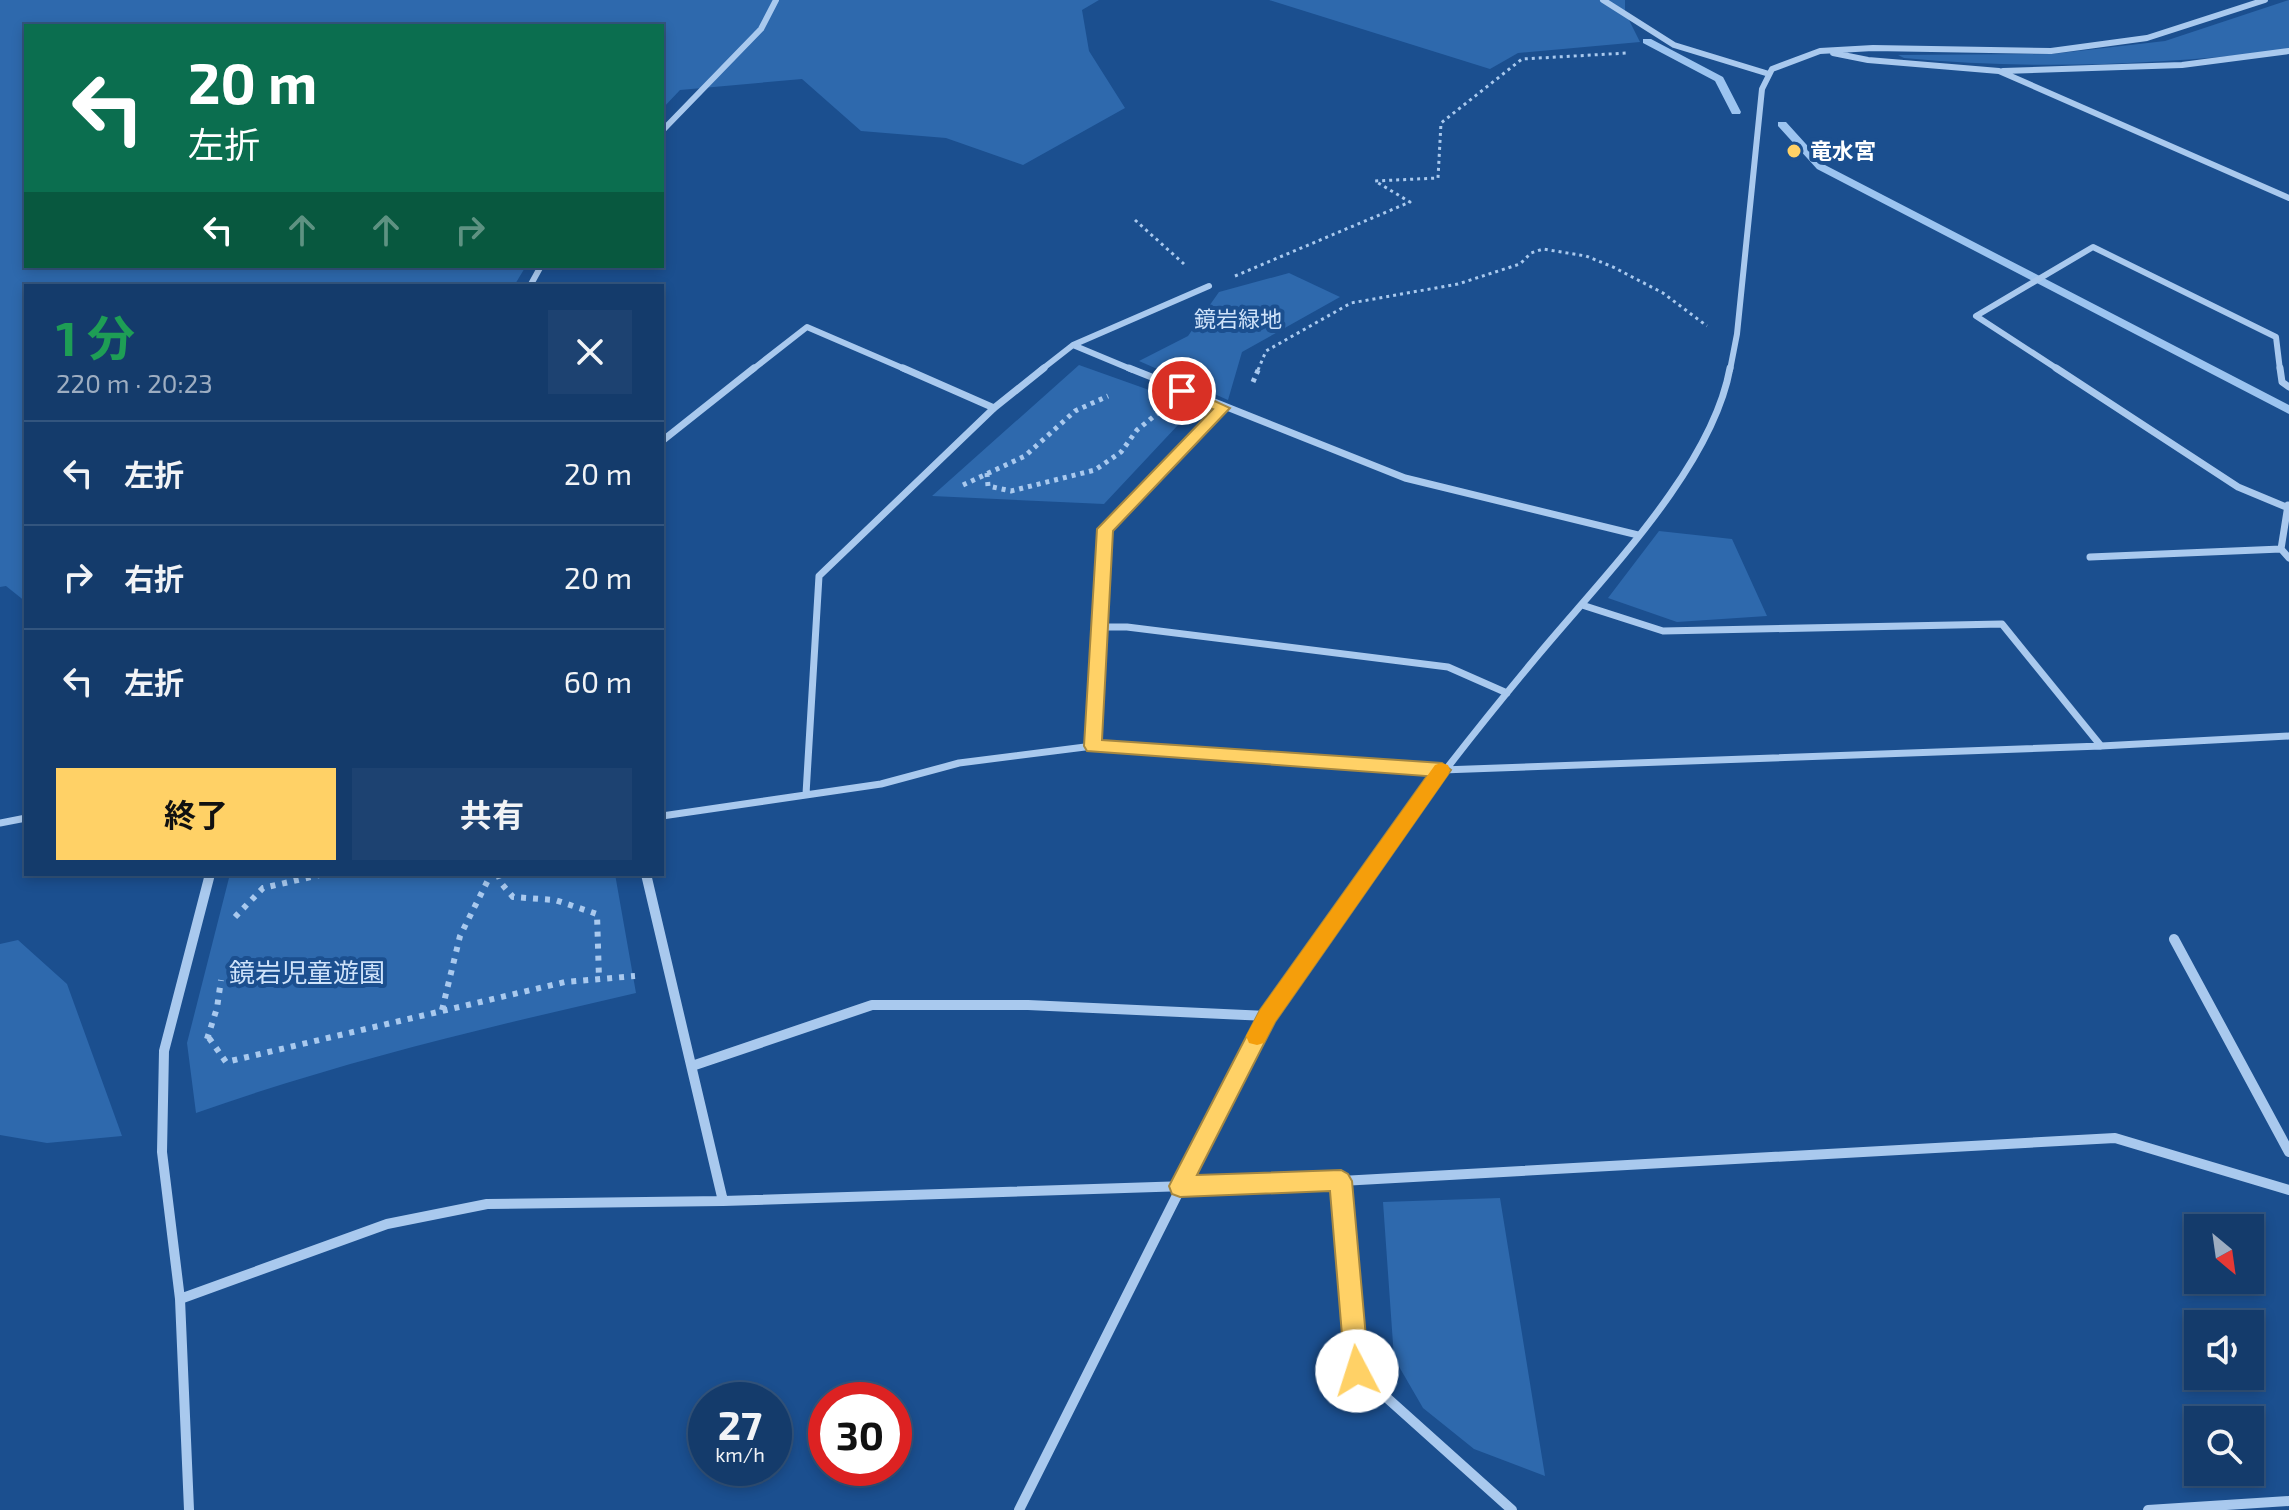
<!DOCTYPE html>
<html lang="ja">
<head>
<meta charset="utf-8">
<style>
  :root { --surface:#143b6b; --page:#1d4271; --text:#f1f3f6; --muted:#9dadc1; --line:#33557e; --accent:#ffd166 }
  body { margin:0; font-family:"Exo 2","Noto Sans JP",sans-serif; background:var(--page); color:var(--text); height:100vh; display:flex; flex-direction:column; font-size:30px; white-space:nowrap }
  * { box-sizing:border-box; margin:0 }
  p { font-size:26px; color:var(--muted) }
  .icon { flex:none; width:44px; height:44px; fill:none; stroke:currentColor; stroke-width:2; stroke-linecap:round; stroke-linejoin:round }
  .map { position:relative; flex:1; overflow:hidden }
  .panel { position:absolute; left:24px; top:284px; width:640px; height:592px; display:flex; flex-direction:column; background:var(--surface); border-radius:0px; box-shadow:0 4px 12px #0003,0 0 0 2px var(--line) }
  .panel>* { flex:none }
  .top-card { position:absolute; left:24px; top:24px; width:640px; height:244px; border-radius:0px; box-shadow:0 4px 12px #0003,0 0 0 2px var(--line); background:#0b6e4f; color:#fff; overflow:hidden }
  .needle { width:52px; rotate:151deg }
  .fabs { position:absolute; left:2184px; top:1214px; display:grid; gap:16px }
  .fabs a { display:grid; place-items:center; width:80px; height:80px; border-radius:0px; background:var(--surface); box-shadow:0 4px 12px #0003,0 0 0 2px var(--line); font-size:40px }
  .speed { position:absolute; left:688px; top:1382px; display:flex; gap:16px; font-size:40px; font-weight:700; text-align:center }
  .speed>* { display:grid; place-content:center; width:104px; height:104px; border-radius:50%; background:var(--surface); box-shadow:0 4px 12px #0003,0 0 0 2px var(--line); line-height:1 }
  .speed small { font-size:20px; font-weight:400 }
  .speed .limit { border:12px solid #d22; background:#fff; color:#111 }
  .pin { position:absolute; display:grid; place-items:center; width:68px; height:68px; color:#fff; margin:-34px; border:4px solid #fff; border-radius:50%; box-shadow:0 2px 8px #0007 }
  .me { position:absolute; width:88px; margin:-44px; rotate:355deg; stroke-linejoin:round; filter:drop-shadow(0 0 6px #0008) }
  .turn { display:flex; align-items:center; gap:28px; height:168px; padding:0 32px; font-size:36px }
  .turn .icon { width:104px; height:104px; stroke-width:2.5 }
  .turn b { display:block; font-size:56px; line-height:68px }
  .lanes { display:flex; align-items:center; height:76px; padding:0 32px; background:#0003; justify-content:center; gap:40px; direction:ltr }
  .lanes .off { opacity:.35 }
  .round { display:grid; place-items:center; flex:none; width:84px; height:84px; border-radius:0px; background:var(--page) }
  .overview { display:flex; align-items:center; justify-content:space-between; height:136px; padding:0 32px }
  h1 { font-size:48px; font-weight:700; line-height:60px; color:#1e9e55 }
  .button { display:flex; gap:16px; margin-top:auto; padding:16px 32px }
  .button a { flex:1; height:92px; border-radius:0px; background:var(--accent); color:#111; font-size:32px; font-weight:700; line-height:92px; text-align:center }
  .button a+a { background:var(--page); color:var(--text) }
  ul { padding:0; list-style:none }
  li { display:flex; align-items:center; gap:24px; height:104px; padding:0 32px; border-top:2px solid var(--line) }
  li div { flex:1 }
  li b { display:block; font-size:30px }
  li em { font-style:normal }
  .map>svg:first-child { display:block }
</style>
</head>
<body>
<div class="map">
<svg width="2289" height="1510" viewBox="0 0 2289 1510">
  <rect width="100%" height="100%" fill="#1b4f8f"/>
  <path fill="#2e69ad" d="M0,0H1099L1082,10L1089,51L1125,108L1023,165L946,138L861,131L802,79L680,90L662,109V26H26V266H526L514,286H26V602L6,586L0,587Z
    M1269,0H1625V12L1640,42L1518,53L1490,69Z
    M2289,0V48L2272,52C2149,65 2027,70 1904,58L1898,55L2052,54L2165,41Z
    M1289,273L1340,297L1242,352L1228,400L1139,361L1188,336L1219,292Z
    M1079,365L1166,396L1193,409L1104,504L932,496Z
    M1659,531L1732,539L1767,616L1677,622L1608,598Z
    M230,874H615L636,993C488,1027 340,1062 196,1113L187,1043Z
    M18,940L67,984L122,1136L47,1143L0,1135V944Z
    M1500,1198L1545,1476L1474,1449L1423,1408L1394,1358L1383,1202Z"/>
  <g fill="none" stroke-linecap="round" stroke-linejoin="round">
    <path fill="#9cc4f0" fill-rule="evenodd" d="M1643,39H1651L1723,77L1741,112L1740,114H1732L1715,81L1643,43Z
      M1778,122H1786L1825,165L2289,405V414L1817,169L1778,126Z"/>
    <path stroke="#a9c9ee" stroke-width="3" stroke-dasharray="3 4" stroke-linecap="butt" d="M1135,220L1184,264
      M1235,276L1410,202L1375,181L1438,178L1441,123L1522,59L1627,53
      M1258,370L1266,351L1351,303L1458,284L1520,264L1531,253L1543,249L1586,256L1613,267L1663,293L1707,326"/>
    <path stroke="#a9c9ee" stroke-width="5" stroke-dasharray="4 5" stroke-linecap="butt" d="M1253,382L1259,368
      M987,473L988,486L1011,491L1095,470L1121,452L1137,430L1158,413
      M963,485L1025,456L1075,411L1108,396"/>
    <path stroke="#a9c9ee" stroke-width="6" stroke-dasharray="5 7" stroke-linecap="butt" d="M498,874L501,883L513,897L555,900L597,914L599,979
      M235,917L263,888L324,874
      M442,1010L460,936L491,874
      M209,1038L226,1062L565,982L635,976
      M207,1039L217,1008L221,980"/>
    <path stroke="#a9c9ee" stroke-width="6" d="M1603,0L1674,45L1769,74
      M1833,53L1868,60L1999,71L2289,198
      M2003,71L2182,65L2289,51
      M662,131L761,29L776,0
      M530,286L541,266
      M1073,345L1209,286
      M752,370L807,327L907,370
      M1041,370L1073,345L1133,370
      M1730,370L1737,334L1762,89L1772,69L1820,51L1873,48L2051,51L2147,38L2265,0
      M2059,370L1976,316L2093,247L2276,337L2280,370"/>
    <path stroke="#a9c9ee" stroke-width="7" d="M903,368L994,408
      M1129,368L1405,478L1638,535
      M2056,368L2238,487L2286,507
      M2280,368L2282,382L2289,387
      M662,441L754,368
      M2288,505L2281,549L2289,558
      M2090,557L2281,549
      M1582,605L1663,631L2002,624L2101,746
      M1100,627H1127L1448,667L1507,693
      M1093,746L1105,529L1223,408
      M806,794L819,576L994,408L1044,368
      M662,816L881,784L959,763L1093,746L1442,770L2101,746L2289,736
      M0,823L26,818
      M1378,861C1429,789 1483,721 1539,654C1603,577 1712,468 1730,368"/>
    <path stroke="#a9c9ee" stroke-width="10" d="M646,874L723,1201
      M2174,939L2289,1152
      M692,1066L872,1005H1028L1267,1016
      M1341,1181L1357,1371L1512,1510
      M180,1299L387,1224L487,1204L723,1201L1341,1181L2115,1138L2289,1190
      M189,1510L180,1299L162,1152L164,1051L210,874
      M1019,1510L1267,1016L1379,859
      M2148,1510L2289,1501"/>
  </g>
  <path fill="#ffd166" stroke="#a68842" stroke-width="2" d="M1182,386L1230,408L1113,531L1102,740L1442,763L1451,770L1275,1022L1197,1175L1341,1170L1348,1174L1352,1181L1369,1371L1366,1379L1357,1383L1348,1379L1345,1371L1330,1191L1180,1197L1172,1194L1169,1186L1260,1010L1427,776L1087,751L1084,746L1097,529L1213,409L1177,394L1174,391Z"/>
  <path fill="#f59e0b" d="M1441,763L1448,765L1450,770L1448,775L1275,1022L1264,1043L1257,1045L1249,1043L1246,1036L1260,1010L1435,765Z"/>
  <circle fill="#ffd166" stroke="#1b4f8f" stroke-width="3" cx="1794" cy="151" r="8"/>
  <g text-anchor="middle" stroke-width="8" stroke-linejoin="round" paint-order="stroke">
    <g font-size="22" font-weight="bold" fill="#fff" stroke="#1b4f8f" text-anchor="start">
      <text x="1810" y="159">竜水宮</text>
    </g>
    <g font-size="22" fill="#cfe3fa" stroke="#1b4f8f">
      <text x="1238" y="327">鏡岩緑地</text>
    </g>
    <g font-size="26" fill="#cfe3fa" stroke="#1b4f8f">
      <text x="307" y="982">鏡岩児童遊園</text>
    </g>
  </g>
</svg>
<div class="fabs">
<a><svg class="needle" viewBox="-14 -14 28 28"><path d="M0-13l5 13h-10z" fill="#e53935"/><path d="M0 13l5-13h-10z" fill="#9dadc1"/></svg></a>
<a><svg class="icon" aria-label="sound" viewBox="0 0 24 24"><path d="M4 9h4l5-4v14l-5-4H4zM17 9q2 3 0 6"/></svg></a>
<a><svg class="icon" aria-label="search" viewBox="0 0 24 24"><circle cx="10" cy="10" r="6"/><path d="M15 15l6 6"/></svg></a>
</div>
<div class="speed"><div>27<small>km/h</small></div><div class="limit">30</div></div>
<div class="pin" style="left:1182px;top:391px;background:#d93025"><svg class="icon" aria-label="arrive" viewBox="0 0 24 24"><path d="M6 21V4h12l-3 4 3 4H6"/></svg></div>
<svg class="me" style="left:1357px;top:1371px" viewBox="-20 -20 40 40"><circle r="19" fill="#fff"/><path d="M0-13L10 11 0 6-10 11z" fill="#ffd166"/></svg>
<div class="top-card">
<div class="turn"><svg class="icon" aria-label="left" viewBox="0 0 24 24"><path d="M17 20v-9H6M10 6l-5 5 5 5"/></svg><div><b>20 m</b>左折</div></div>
<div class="lanes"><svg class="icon" aria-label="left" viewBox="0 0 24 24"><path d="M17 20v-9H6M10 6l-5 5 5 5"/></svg><svg class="icon off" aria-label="ahead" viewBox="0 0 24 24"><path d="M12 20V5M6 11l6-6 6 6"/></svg><svg class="icon off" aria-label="ahead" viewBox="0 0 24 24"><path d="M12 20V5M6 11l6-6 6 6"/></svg><svg class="icon off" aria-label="right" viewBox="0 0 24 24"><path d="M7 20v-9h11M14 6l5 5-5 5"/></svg></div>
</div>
<section class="panel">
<div class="overview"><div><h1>1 分</h1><p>220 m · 20:23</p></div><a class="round"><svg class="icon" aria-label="close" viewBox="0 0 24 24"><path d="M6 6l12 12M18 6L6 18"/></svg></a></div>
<ul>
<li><svg class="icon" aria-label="left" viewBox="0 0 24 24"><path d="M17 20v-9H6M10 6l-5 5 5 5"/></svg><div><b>左折</b></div><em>20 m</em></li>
<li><svg class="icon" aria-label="right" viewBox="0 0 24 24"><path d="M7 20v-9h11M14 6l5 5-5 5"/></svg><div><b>右折</b></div><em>20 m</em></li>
<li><svg class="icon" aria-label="left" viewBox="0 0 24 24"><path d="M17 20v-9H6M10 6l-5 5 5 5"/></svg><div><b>左折</b></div><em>60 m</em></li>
</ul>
<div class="button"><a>終了</a><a>共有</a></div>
</section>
</div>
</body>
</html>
